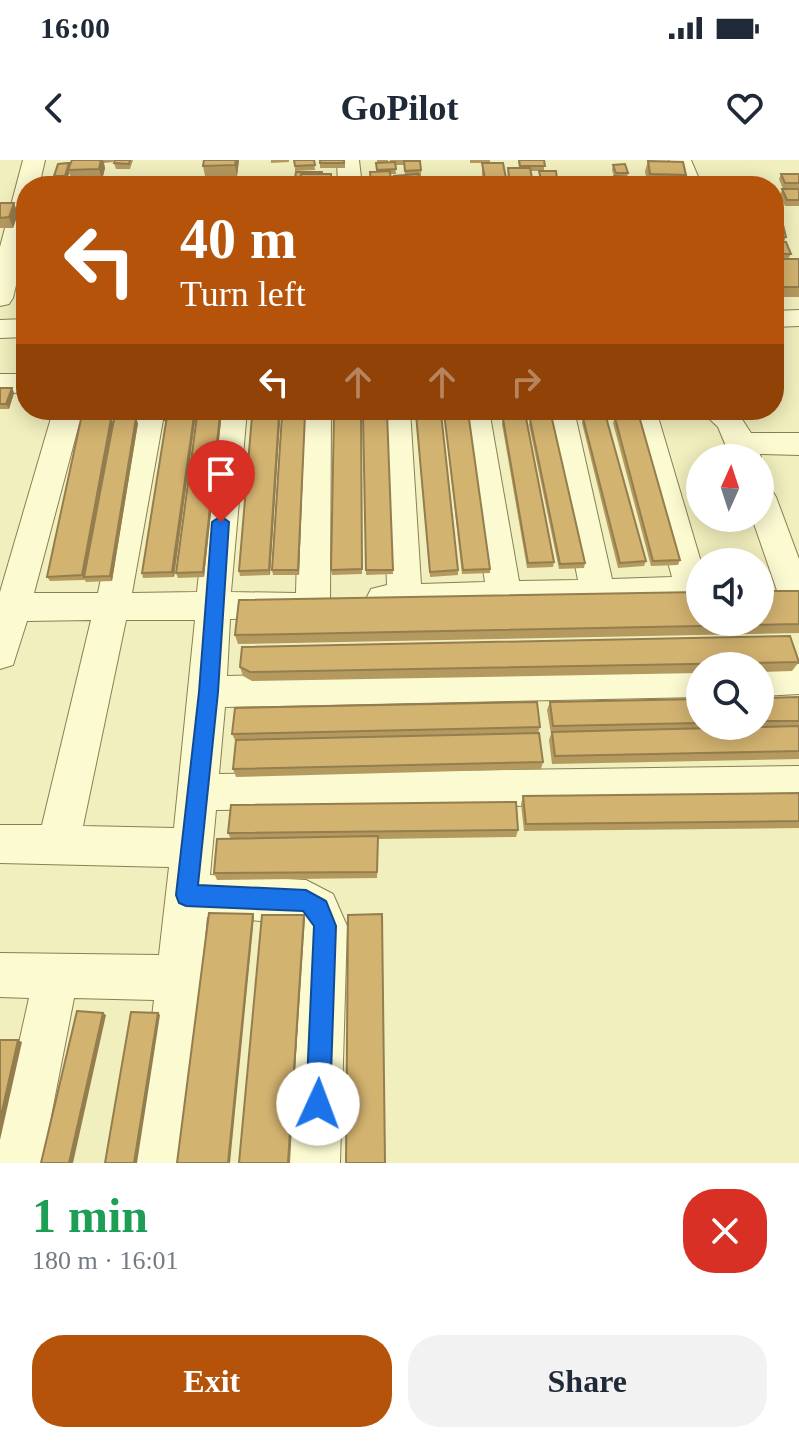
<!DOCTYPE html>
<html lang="en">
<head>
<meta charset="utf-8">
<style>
  :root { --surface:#fff; --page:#f2f2f3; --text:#1f2937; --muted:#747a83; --accent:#b45309 }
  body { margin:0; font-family:Georgia,serif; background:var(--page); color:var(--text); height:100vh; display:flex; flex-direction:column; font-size:30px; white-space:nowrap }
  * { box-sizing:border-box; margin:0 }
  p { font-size:26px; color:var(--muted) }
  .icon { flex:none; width:44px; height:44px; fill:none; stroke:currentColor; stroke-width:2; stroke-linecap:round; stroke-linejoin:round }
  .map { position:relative; height:1003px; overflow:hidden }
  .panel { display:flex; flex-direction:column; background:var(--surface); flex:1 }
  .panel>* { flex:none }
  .guide { position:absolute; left:16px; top:16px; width:768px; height:244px; border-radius:32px; box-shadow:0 4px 20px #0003; background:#b45309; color:#fff; overflow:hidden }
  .needle { width:52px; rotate:3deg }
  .buttons { position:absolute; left:686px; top:284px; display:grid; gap:16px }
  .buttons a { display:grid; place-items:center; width:88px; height:88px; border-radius:50%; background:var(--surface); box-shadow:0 4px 20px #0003; font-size:40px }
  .pin { position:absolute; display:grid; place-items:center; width:68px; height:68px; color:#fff; margin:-82px -34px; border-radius:50% 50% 50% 0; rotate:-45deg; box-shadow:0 0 8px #0007 }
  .pin .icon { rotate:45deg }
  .me { position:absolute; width:88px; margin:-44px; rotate:2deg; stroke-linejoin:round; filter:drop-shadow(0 0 6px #0008) }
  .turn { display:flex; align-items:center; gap:28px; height:168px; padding:0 32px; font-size:36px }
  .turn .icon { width:104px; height:104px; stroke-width:2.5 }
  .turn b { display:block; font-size:56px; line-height:68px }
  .lanes { display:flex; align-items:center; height:76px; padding:0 32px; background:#0003; justify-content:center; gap:40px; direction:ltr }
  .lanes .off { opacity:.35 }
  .round { display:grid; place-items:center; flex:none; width:84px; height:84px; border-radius:32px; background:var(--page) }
  .headline { display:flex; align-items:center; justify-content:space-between; height:136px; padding:0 32px }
  h1 { font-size:48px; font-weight:800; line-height:60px; color:#1e9e55 }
  .button { display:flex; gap:16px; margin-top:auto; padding:16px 32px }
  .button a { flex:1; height:92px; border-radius:32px; background:var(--accent); color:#fff; font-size:32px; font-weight:800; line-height:92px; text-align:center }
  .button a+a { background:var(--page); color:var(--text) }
  .status { display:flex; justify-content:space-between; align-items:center; height:56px; padding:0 40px; background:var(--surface); direction:ltr }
  .status svg { height:22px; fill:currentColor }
  header { display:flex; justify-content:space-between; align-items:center; height:104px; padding:0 32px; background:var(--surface); font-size:36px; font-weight:800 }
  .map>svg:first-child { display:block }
</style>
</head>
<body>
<div class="status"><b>16:00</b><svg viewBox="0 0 49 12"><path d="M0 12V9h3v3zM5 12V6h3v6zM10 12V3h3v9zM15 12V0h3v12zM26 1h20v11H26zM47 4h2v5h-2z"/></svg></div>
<header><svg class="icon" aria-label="back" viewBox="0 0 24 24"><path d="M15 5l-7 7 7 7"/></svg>GoPilot<svg class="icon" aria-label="heart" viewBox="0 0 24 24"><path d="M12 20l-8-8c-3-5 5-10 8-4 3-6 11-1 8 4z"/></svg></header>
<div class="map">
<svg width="799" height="1003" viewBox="0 0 799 1003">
  <rect width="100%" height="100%" fill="#f1efbd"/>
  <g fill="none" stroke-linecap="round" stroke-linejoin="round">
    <defs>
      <path id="minor" d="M23,0H45L39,26H26V83L13,138L9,144L0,146V87Z
        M337,0H359L362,26H338Z
        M669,0H691L702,26H678Z
        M799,150V166L774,167V151Z
        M26,159V177L0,178V160Z
        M0,214H26V232L0,234Z
        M247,250L231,432L296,433L301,250H331L330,443L325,453L313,457L301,453L288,458L230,459L227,516L700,505V537L225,547L219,614L799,606V642L216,650L210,715L306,720L333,734L347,766L340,1003H290L303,764L207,757L185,1003H135L154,840L74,838L42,1003H0V968L29,838L0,837V793L159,795L169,707L0,703V665H42L91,460L27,461L13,505L0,509V432L51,258L57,250ZM163,260H215L197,432L132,433ZM84,261H133L98,433H34L79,264ZM126,460H195L174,668L83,666Z
        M380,250H410L421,424L485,422L459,250H489L519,421L578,420L544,250H574L612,419L672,417L626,250H656L701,402L700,444L383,453L371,449L366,439L371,429L387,425Z
        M700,250H736L751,273H799V295L760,294L761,298L760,300L731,298L718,267Z
        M760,325L771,329L776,337L799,399V459L787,455L782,445L752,358H760Z
        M799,504V534L760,536V506H756Z"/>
    </defs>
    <use href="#minor" stroke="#8a7f55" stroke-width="2"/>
    <use href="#minor" fill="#fbfad1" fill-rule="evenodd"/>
  </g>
  <path fill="#b59a60" d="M72,0H114L113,2L104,3L105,8L102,20H72L69,13L67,20H70L72,26H50L55,20L54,16L69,3L70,6Z
    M115,0H133L130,9H116L114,3Z
    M239,0L237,16H205L203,6Z
    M271,0H289V2L271,3Z
    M314,0L315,10L295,11V6Z
    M320,0H345V8H320Z
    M377,0H388V2H390V0H405V1H407V0H419L421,10V16H419L421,26H395L394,16L405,15L404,5H395L396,14H390L391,26H371L370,12H377Z
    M470,0H490V3L506,18L505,26H483L482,14V3H470Z
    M518,0H544V11L557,20L556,26H538L540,24L539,11H531L532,20L536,26H516V23H509L508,8H519Z
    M648,1L686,15L683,26H644L645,23H647L645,11Z
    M613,5L628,13L627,18L614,16L612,10Z
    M322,14L331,19L296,23L295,18Z
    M781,14H799V46H785L780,34L783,29L779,19Z
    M0,43H14L18,54L13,68H0Z
    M774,65L786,77L784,82L791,94L788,99H799V137H778L774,126Z
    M26,145V159L22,160L20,154Z
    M0,228H12L14,233L9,249H0Z
    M361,253L362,414L332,415L331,410Z
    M387,253L393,414L366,415L363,254Z
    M444,253L490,409V413L462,414Z
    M305,255L299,415H273L272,410Z
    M194,256L195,261L174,417L143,418L142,413Z
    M583,258L646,401L644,406L618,408L582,263Z
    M615,258L680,400L678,405L651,406L613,263Z
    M503,259L554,402L553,407L527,408L502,264Z
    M530,259L585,403L584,408L559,409L529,265Z
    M416,260L458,410V415L430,417Z
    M221,261L204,417L178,418L176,413Z
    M280,261L270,415L240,416L239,411Z
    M113,263H138L112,421L86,422L84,419V420L50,421L47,417Z
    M799,431V473L238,484L235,475Z
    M799,502L792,511L760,512V506H700V513L252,521L243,516L240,507Z
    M799,537V599L552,604L549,580L551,574L547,550L550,542L700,539V566H760V538Z
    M540,567L538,573L543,602L541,609L236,617L233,609L236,582L232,574Z
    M799,633V668L524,671L521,644L523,636Z
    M518,670L516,677L378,679L377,718L217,720L214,713L231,679L228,673Z"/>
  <path fill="#947d4e" d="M101,0H103L105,8L102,20L99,9Z
    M236,0H239L237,16L235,5Z
    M69,3L71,9L68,10L69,13L67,21L65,16Z
    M14,43L18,54L13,68L9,57Z
    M12,228L14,233L9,249L6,244Z
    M220,255L221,261L204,417L203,412Z
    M279,255L280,261L270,415L269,410Z
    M305,255V260L299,415L298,410Z
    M194,256L195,261L174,417L172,412Z
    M136,258L138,263L112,421L110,416Z
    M111,259L113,264L84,420L82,415Z
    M253,754L254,757L230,1003H228Z
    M304,755L305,758L289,1003H288Z
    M103,853L106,855L73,1003H69Z
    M158,853L160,855L137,1003H134Z
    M18,880L22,882L0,980V960Z"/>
  <path fill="#d3b370" stroke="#947d4e" stroke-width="2" d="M72,0H101L99,9L68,10Z
    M115,0H130L129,4L114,3Z
    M204,0H236L235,5L203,6Z
    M294,0H314L315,5L295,6Z
    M320,0H344V3H320Z
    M519,0H544L545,6H520Z
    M404,1H420L421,10L405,11Z
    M648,1L683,2L686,15L650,14Z
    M395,2L396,9L377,10L376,3Z
    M69,3L65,16H54L58,4Z
    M482,3H503L506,18L485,19Z
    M625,4L628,13H616L613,5Z
    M508,8H530L532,18H509Z
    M390,11L391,24H371L370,12Z
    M539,11H556L557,20H541Z
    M296,12H322V14H301V18H295Z
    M301,14H331V19L342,18V26H301Z
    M418,14L421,21L397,24L394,16Z
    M781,14H799V23H785Z
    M614,16L626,17L624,26H612Z
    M52,20H70L68,26H50Z
    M79,20L101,21L99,26H76Z
    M516,20H535L537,26H517Z
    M645,23L660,24L661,26H645Z
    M539,24H556L557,26H539Z
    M782,29H799V40H787Z
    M0,43H14L9,57L0,58Z
    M774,65H783L786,77H774Z
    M774,77L776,82H786L791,94H774Z
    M774,99H799V127H783L774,105Z
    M26,145V154H20L21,146Z
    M0,228H12L6,244H0Z
    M468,252L490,409L463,410L444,253Z
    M361,253L362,409L331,410L334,254Z
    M387,253L393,410H366L363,254Z
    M441,253L458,410L430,412L416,254Z
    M220,255L203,412L176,413L197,256Z
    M279,255L269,410L239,411L252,256Z
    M282,255H305L298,410H272Z
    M167,256H194L172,412L142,413Z
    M639,256L680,400L653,401L615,258Z
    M606,257L646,401L620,403L583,258Z
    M136,258L110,416L84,417L114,259Z
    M526,258L554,402L528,403L503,259Z
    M81,259H111L82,415L47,417Z
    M530,259H552L585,403L560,404Z
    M760,431H799V464L235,475L239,440L700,432V462H760Z
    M790,476L799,502L250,512L240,507L242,487Z
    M799,537V561H760V538Z
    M700,539V563L553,566L550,542Z
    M537,542L540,567L232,574L235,548Z
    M799,566V591L555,596L552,572Z
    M539,573L543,602L233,609L236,580Z
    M799,633V661L526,664L523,636Z
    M516,642L518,670L228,673L231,645Z
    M378,676L377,712L214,713L217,679Z
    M209,753L253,754L228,1003H177Z
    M382,754L385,1003H346L348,755Z
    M262,755H304L288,1003H239Z
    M77,851L103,853L69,1003H41Z
    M131,852L158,853L134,1003H105Z
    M0,880H18L0,960Z"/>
  <path fill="#1a73e8" stroke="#114b97" stroke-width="2" d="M221,356L229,362L218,532L198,725L306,730L326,741L336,766L330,944L326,952L318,956L309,952L306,944L314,766L303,751L186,746L179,743L176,735L199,532L212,362Z"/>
</svg>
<div class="buttons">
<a><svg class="needle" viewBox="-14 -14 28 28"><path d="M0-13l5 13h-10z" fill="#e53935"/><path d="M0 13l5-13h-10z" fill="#747a83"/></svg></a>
<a><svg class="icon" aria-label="sound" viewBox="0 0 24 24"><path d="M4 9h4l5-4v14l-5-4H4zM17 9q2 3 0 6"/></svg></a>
<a><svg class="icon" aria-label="search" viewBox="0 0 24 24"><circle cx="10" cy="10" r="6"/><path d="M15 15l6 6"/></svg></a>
</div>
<div class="pin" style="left:221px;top:362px;background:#d93025"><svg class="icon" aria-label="arrive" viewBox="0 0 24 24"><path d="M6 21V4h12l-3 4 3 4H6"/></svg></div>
<svg class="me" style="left:318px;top:944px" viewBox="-20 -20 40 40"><circle r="19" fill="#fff"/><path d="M0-13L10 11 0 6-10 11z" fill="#1a73e8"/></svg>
<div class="guide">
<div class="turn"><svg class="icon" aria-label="left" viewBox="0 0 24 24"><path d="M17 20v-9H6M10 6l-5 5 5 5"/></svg><div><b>40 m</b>Turn left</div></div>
<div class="lanes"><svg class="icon" aria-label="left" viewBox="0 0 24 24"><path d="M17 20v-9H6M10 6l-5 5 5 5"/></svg><svg class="icon off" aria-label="ahead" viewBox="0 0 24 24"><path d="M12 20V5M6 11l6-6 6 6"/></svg><svg class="icon off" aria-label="ahead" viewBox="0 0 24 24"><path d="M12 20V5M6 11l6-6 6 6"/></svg><svg class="icon off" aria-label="right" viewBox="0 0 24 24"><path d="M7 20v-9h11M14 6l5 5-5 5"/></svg></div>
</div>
</div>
<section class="panel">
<div class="headline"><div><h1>1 min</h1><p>180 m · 16:01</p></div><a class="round" style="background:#d93025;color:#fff"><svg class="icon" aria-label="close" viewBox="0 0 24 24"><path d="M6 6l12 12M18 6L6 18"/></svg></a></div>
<div class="button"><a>Exit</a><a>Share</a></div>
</section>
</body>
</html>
